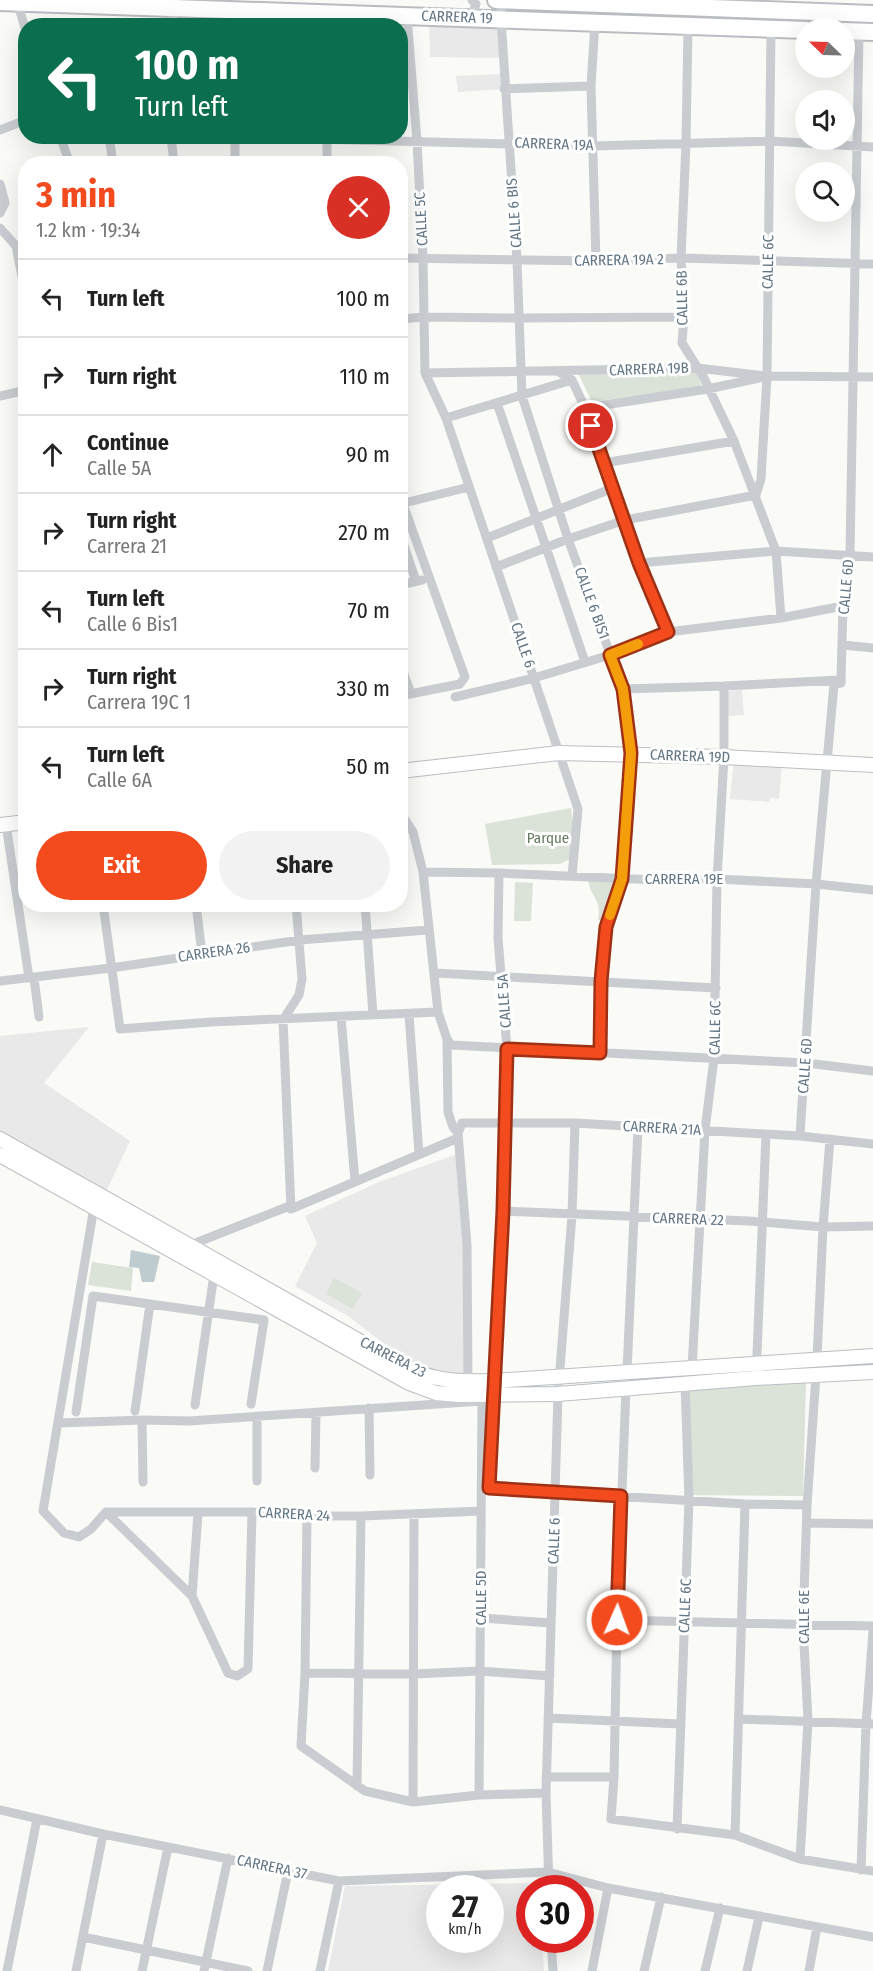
<!DOCTYPE html>
<html lang="en">
<head>
<meta charset="utf-8">
<style>
  :root { --surface:#fff; --page:#f2f2f2; --text:#222; --muted:#767676; --line:#e0e0e0; --accent:#f34b1e }
  body { margin:0; font-family:"Fira Sans Condensed",sans-serif; background:var(--page); color:var(--text); height:100vh; display:flex; flex-direction:column; font-size:22px; white-space:nowrap }
  * { box-sizing:border-box; margin:0 }
  p { font-size:20px; color:var(--muted) }
  .icon { flex:none; width:33px; height:33px; fill:none; stroke:currentColor; stroke-width:2; stroke-linecap:round; stroke-linejoin:round }
  .map { position:relative; flex:1; overflow:hidden }
  .panel { position:absolute; left:18px; top:156px; width:390px; height:756px; display:flex; flex-direction:column; background:var(--surface); border-radius:24px; box-shadow:0 6px 24px #0002 }
  .panel>* { flex:none }
  .banner { position:absolute; left:18px; top:18px; width:390px; height:126px; border-radius:24px; box-shadow:0 6px 24px #0002; background:#0b6e4f; color:#fff; overflow:hidden }
  .needle { width:39px; rotate:293deg }
  .buttons { position:absolute; left:795px; top:18px; display:grid; gap:12px }
  .buttons a { display:grid; place-items:center; width:60px; height:60px; border-radius:50%; background:var(--surface); box-shadow:0 6px 24px #0002; font-size:30px }
  .speed { position:absolute; left:426px; top:1875px; display:flex; gap:12px; font-size:30px; font-weight:700; text-align:center }
  .speed>* { display:grid; place-content:center; width:78px; height:78px; border-radius:50%; background:var(--surface); box-shadow:0 6px 24px #0002; line-height:1 }
  .speed small { font-size:15px; font-weight:400 }
  .speed .limit { border:9px solid #d22; background:#fff; color:#111 }
  .pin { position:absolute; display:grid; place-items:center; width:51px; height:51px; color:#fff; margin:-26px; border:3px solid #fff; border-radius:50%; box-shadow:0 2px 6px #0007 }
  .me { position:absolute; width:66px; margin:-33px; rotate:2deg; stroke-linejoin:round; filter:drop-shadow(0 0 4px #0008) }
  .turn { display:flex; align-items:center; gap:21px; height:126px; padding:0 18px; font-size:27px }
  .turn .icon { width:78px; height:78px; stroke-width:2.5 }
  .turn b { display:block; font-size:42px; line-height:51px }
  .round { display:grid; place-items:center; flex:none; width:63px; height:63px; border-radius:32px; background:var(--page) }
  .headline { display:flex; align-items:center; justify-content:space-between; height:102px; padding:0 18px }
  h1 { font-size:36px; font-weight:700; line-height:45px; color:var(--accent) }
  .button { display:flex; gap:12px; margin-top:auto; padding:12px 18px }
  .button a { flex:1; height:69px; border-radius:36px; background:var(--accent); color:#fff; font-size:24px; font-weight:700; line-height:69px; text-align:center }
  .button a+a { background:var(--page); color:var(--text) }
  ul { padding:0; list-style:none }
  li { display:flex; align-items:center; gap:18px; height:78px; padding:0 18px; border-top:2px solid var(--line) }
  li div { flex:1 }
  li b { display:block; font-size:22px }
  li em { font-style:normal }
  .map>svg:first-child { display:block }
</style>
</head>
<body>
<div class="map">
<svg width="873" height="1971" viewBox="0 0 873 1971">
  <rect width="100%" height="100%" fill="#fafaf7"/>
  <path fill="#e8e9e8" fill-rule="evenodd" d="M429,17L501,19L504,58L430,57Z
    M503,74L504,89L458,92L456,76Z
    M742,690L744,715L727,716V691Z
    M734,760L782,765L779,799L770,798L769,802L730,799Z
    M89,1027L44,1083L130,1141L105,1194L0,1131V1036Z
    M457,1154L466,1250L467,1376L435,1372L408,1362L348,1316L295,1286L317,1243L305,1216L379,1182Z
    M539,1883V1888H530V1940H542L544,1971H328L345,1886ZM490,1888V1940H440V1888Z"/>
  <path fill="#dbe2d8" d="M695,370L702,386L592,402L578,373Z
    M571,808L576,850L570,859L560,864L492,865L485,824Z
    M588,880H619L607,922L598,920C602,898 591,899 588,880Z
    M515,882L533,883L531,921H514Z
    M92,1262L133,1268L131,1291L88,1285Z
    M334,1278L362,1293L353,1309L326,1294Z
    M806,1380L803,1496L687,1495V1387Z"/>
  <path fill="#becbcf" d="M131,1250L160,1256L154,1282H142L139,1268L129,1267Z"/>
  <g fill="none" stroke-linecap="round" stroke-linejoin="round">
    <defs>
      <path id="secondary" d="M400,771L559,753L724,757L873,765
        M0,825L26,822
        M0,1139L388,1357C400,1363 411,1370 423,1374C445,1382 470,1382 493,1381L873,1356
        M0,1155L409,1383L436,1393L460,1395L558,1394L756,1378L873,1372"/>
      <path id="highway" d="M496,0L873,14
        M0,2L806,30
        M844,31L873,32"/>
    </defs>
    <use href="#secondary" stroke="#b9bfc4" stroke-width="16"/>
    <use href="#highway" stroke="#b9bdc1" stroke-width="20"/>
    <path stroke="#c9cdd1" stroke-width="9" d="M17,2L26,31
      M509,2L501,6V19L517,260L522,396L568,539L623,689L631,753L622,879L606,927L601,981L600,1053
      M234,10V26
      M407,16L417,141L423,258L425,373L446,418L578,809L572,876
      M467,18L473,13L476,4L472,0
      M595,22L591,86L596,261
      M173,26V8
      M688,26L686,143L681,258L684,317L682,343L704,378L734,441L776,551L781,618
      M504,89L591,86
      M0,130L26,120
      M60,136L70,164
      M109,136L113,164
      M171,136L174,164
      M235,136V164
      M235,137L592,146L770,141L873,147
      M327,164V136
      M0,184L5,203L0,213
      M0,228L16,246L26,297
      M400,258L596,261L681,258L873,264
      M400,319L424,317L519,318L684,317
      M559,372L572,380L585,408L639,563L668,632
      M425,373L697,368L767,376L873,377
      M0,396L26,390
      M497,403L585,662
      M585,408L708,389L759,378
      M446,418L572,380
      M604,463L734,441
      M400,504L469,487
      M400,534L416,581
      M487,538L613,488
      M639,563L776,551L873,557
      M496,567L568,539L625,520L756,495L761,479L767,376L771,29
      M400,585L422,580
      M843,645L873,648
      M400,663L411,694
      M623,689L724,686L839,680
      M400,696L460,684L465,677L403,504
      M455,697L534,678L610,655L668,632L781,618L843,606
      M400,812L413,832L423,872L438,1012L447,1039L451,1045L806,1063L873,1071
      M6,824L29,978
      M423,872L499,873L657,880L717,879L816,884L873,890
      M103,904L120,1029L211,1022L438,1012
      M196,904L202,954
      M365,904L373,1015
      M435,973L716,988
      M34,978L39,1017
      M0,981L111,968L300,940L428,930
      M409,1014L419,1154
      M341,1017L355,1181
      M447,1039L448,1112L453,1127L458,1133L467,1245L468,1382
      M458,1133L462,1123H575L800,1136L873,1144
      M800,1136L816,884L834,684L841,683V680L843,606L850,554L859,32
      M94,1207L43,1511L64,1533L79,1537L91,1529L106,1512
      M291,1209L283,1020L299,995L302,979L296,904
      M503,1211L749,1221L823,1227L873,1226
      M195,1248L198,1242L287,1207L291,1209L458,1138
      M817,1359L823,1227L830,1139
      M692,1368L705,1130L714,1058L717,879L724,757V686
      M627,1371L638,1127
      M756,1378L766,1134
      M626,1388L617,1620L614,1777L611,1819L735,1835L800,1859L873,1871
      M195,1405L214,1275
      M369,1408L370,1475
      M135,1411L150,1304
      M76,1412L93,1296L264,1320L251,1404
      M257,1417V1481
      M142,1420L143,1482
      M58,1423L142,1420L189,1421L482,1401L479,1795
      M315,1468L316,1413
      M484,1488L745,1504L807,1505
      M489,1488L503,1211L507,1049L498,938L499,873
      M106,1512L192,1596L228,1673L237,1676L248,1669L252,1512
      M106,1512H252L307,1516H361L481,1511
      M307,1516L305,1673L301,1746L365,1791L413,1802L479,1795L546,1793
      M807,1523L873,1524
      M192,1596L198,1513
      M481,1618L551,1623
      M617,1620L873,1626
      M305,1673L414,1674L480,1671L550,1676
      M548,1718L680,1724
      M739,1719L873,1724
      M546,1777H614
      M357,1786L361,1516
      M413,1802L414,1515
      M0,1810L103,1834L339,1881L548,1872L608,1888L873,1937
      M677,1829L689,1500L685,1383
      M735,1835L745,1504
      M800,1859L808,1721L803,1624L807,1505L816,1375
      M861,1870L866,1724L873,1631
      M549,1888L546,1793L558,1394L572,1215L575,1123
      M83,1937L248,1971
      M551,1940L553,1971
      M7,1971L37,1819
      M76,1971L103,1834
      M142,1971L168,1847
      M204,1971L228,1858
      M267,1971L288,1871
      M320,1971L339,1881
      M592,1971L608,1888
      M644,1971L661,1897
      M705,1971L720,1908
      M747,1971L759,1917
      M809,1971L817,1927"/>
    <use href="#secondary" stroke="#fff" stroke-width="14"/>
    <use href="#highway" stroke="#fff" stroke-width="16"/>
  </g>
  <g fill="none" stroke-linecap="round" stroke-linejoin="round">
    <defs>
      <path id="route" d="M591,426L639,563L668,632L610,655L623,689L631,753L622,879L606,927L601,981L600,1053L507,1049L503,1211L489,1488L621,1496L617,1620"/>
    </defs>
    <use href="#route" stroke="#9e3114" stroke-width="15"/>
    <use href="#route" stroke="#f34b1e" stroke-width="10"/>
    <path stroke="#f59e0b" stroke-width="10" d="M610,915L622,879L631,753L623,689L610,655L638,644"/>
  </g>
  <g text-anchor="middle" stroke-width="6" stroke-linejoin="round" paint-order="stroke">
    <g font-size="15" fill="#627685" stroke="#fff">
      <text transform="translate(457 17) rotate(2)" y="5">CARRERA 19</text>
      <text transform="translate(554 144) rotate(2)" y="5">CARRERA 19A</text>
      <text transform="translate(514 213) rotate(-94)" y="5">CALLE 6 BIS</text>
      <text transform="translate(421 219) rotate(-93)" y="5">CALLE 5C</text>
      <text transform="translate(619 260) rotate(-1)" y="5">CARRERA 19A 2</text>
      <text transform="translate(768 262) rotate(-89)" y="5">CALLE 6C</text>
      <text transform="translate(682 298) rotate(-91)" y="5">CALLE 6B</text>
      <text transform="translate(649 369) rotate(-2)" y="5">CARRERA 19B</text>
      <text transform="translate(846 587) rotate(-85)" y="5">CALLE 6D</text>
      <text transform="translate(592 603) rotate(70)" y="5">CALLE 6 BIS1</text>
      <text transform="translate(523 645) rotate(71)" y="5">CALLE 6</text>
      <text transform="translate(690 756) rotate(2)" y="5">CARRERA 19D</text>
      <text x="684" y="884">CARRERA 19E</text>
      <text transform="translate(214 952) rotate(-8)" y="5">CARRERA 26</text>
      <text transform="translate(504 1001) rotate(-94)" y="5">CALLE 5A</text>
      <text transform="translate(715 1028) rotate(-89)" y="5">CALLE 6C</text>
      <text transform="translate(805 1066) rotate(-86)" y="5">CALLE 6D</text>
      <text transform="translate(662 1128) rotate(3)" y="5">CARRERA 21A</text>
      <text transform="translate(688 1219) rotate(2)" y="5">CARRERA 22</text>
      <text transform="translate(393 1357) rotate(27)" y="5">CARRERA 23</text>
      <text transform="translate(294 1514) rotate(3)" y="5">CARRERA 24</text>
      <text transform="translate(554 1541) rotate(-88)" y="5">CALLE 6</text>
      <text transform="translate(481 1598) rotate(-90)" y="5">CALLE 5D</text>
      <text transform="translate(685 1606) rotate(-88)" y="5">CALLE 6C</text>
      <text transform="translate(804 1617) rotate(-90)" y="5">CALLE 6E</text>
      <text transform="translate(272 1867) rotate(12)" y="5">CARRERA 37</text>
    </g>
    <g font-size="15" fill="#677b61" stroke="#fff">
      <text x="548" y="843">Parque</text>
    </g>
  </g>
</svg>
<div class="buttons">
<a><svg class="needle" viewBox="-14 -14 28 28"><path d="M0-13l5 13h-10z" fill="#e53935"/><path d="M0 13l5-13h-10z" fill="#767676"/></svg></a>
<a><svg class="icon" aria-label="sound" viewBox="0 0 24 24"><path d="M4 9h4l5-4v14l-5-4H4zM17 9q2 3 0 6"/></svg></a>
<a><svg class="icon" aria-label="search" viewBox="0 0 24 24"><circle cx="10" cy="10" r="6"/><path d="M15 15l6 6"/></svg></a>
</div>
<div class="speed"><div>27<small>km/h</small></div><div class="limit">30</div></div>
<div class="pin" style="left:591px;top:426px;background:#d93025"><svg class="icon" aria-label="arrive" viewBox="0 0 24 24"><path d="M6 21V4h12l-3 4 3 4H6"/></svg></div>
<svg class="me" style="left:617px;top:1620px" viewBox="-20 -20 40 40"><circle r="17" fill="#f34b1e" stroke="#fff" stroke-width="3"/><path d="M0-11L8 9 0 5-8 9z" fill="#fff"/></svg>
<div class="banner">
<div class="turn"><svg class="icon" aria-label="left" viewBox="0 0 24 24"><path d="M17 20v-9H6M10 6l-5 5 5 5"/></svg><div><b>100 m</b>Turn left</div></div>
</div>
<section class="panel">
<div class="headline"><div><h1>3 min</h1><p>1.2 km · 19:34</p></div><a class="round" style="background:#d93025;color:#fff"><svg class="icon" aria-label="close" viewBox="0 0 24 24"><path d="M6 6l12 12M18 6L6 18"/></svg></a></div>
<ul>
<li><svg class="icon" aria-label="left" viewBox="0 0 24 24"><path d="M17 20v-9H6M10 6l-5 5 5 5"/></svg><div><b>Turn left</b></div><em>100 m</em></li>
<li><svg class="icon" aria-label="right" viewBox="0 0 24 24"><path d="M7 20v-9h11M14 6l5 5-5 5"/></svg><div><b>Turn right</b></div><em>110 m</em></li>
<li><svg class="icon" aria-label="ahead" viewBox="0 0 24 24"><path d="M12 20V5M6 11l6-6 6 6"/></svg><div><b>Continue</b><p>Calle 5A</p></div><em>90 m</em></li>
<li><svg class="icon" aria-label="right" viewBox="0 0 24 24"><path d="M7 20v-9h11M14 6l5 5-5 5"/></svg><div><b>Turn right</b><p>Carrera 21</p></div><em>270 m</em></li>
<li><svg class="icon" aria-label="left" viewBox="0 0 24 24"><path d="M17 20v-9H6M10 6l-5 5 5 5"/></svg><div><b>Turn left</b><p>Calle 6 Bis1</p></div><em>70 m</em></li>
<li><svg class="icon" aria-label="right" viewBox="0 0 24 24"><path d="M7 20v-9h11M14 6l5 5-5 5"/></svg><div><b>Turn right</b><p>Carrera 19C 1</p></div><em>330 m</em></li>
<li><svg class="icon" aria-label="left" viewBox="0 0 24 24"><path d="M17 20v-9H6M10 6l-5 5 5 5"/></svg><div><b>Turn left</b><p>Calle 6A</p></div><em>50 m</em></li>
</ul>
<div class="button"><a>Exit</a><a>Share</a></div>
</section>
</div>
</body>
</html>
